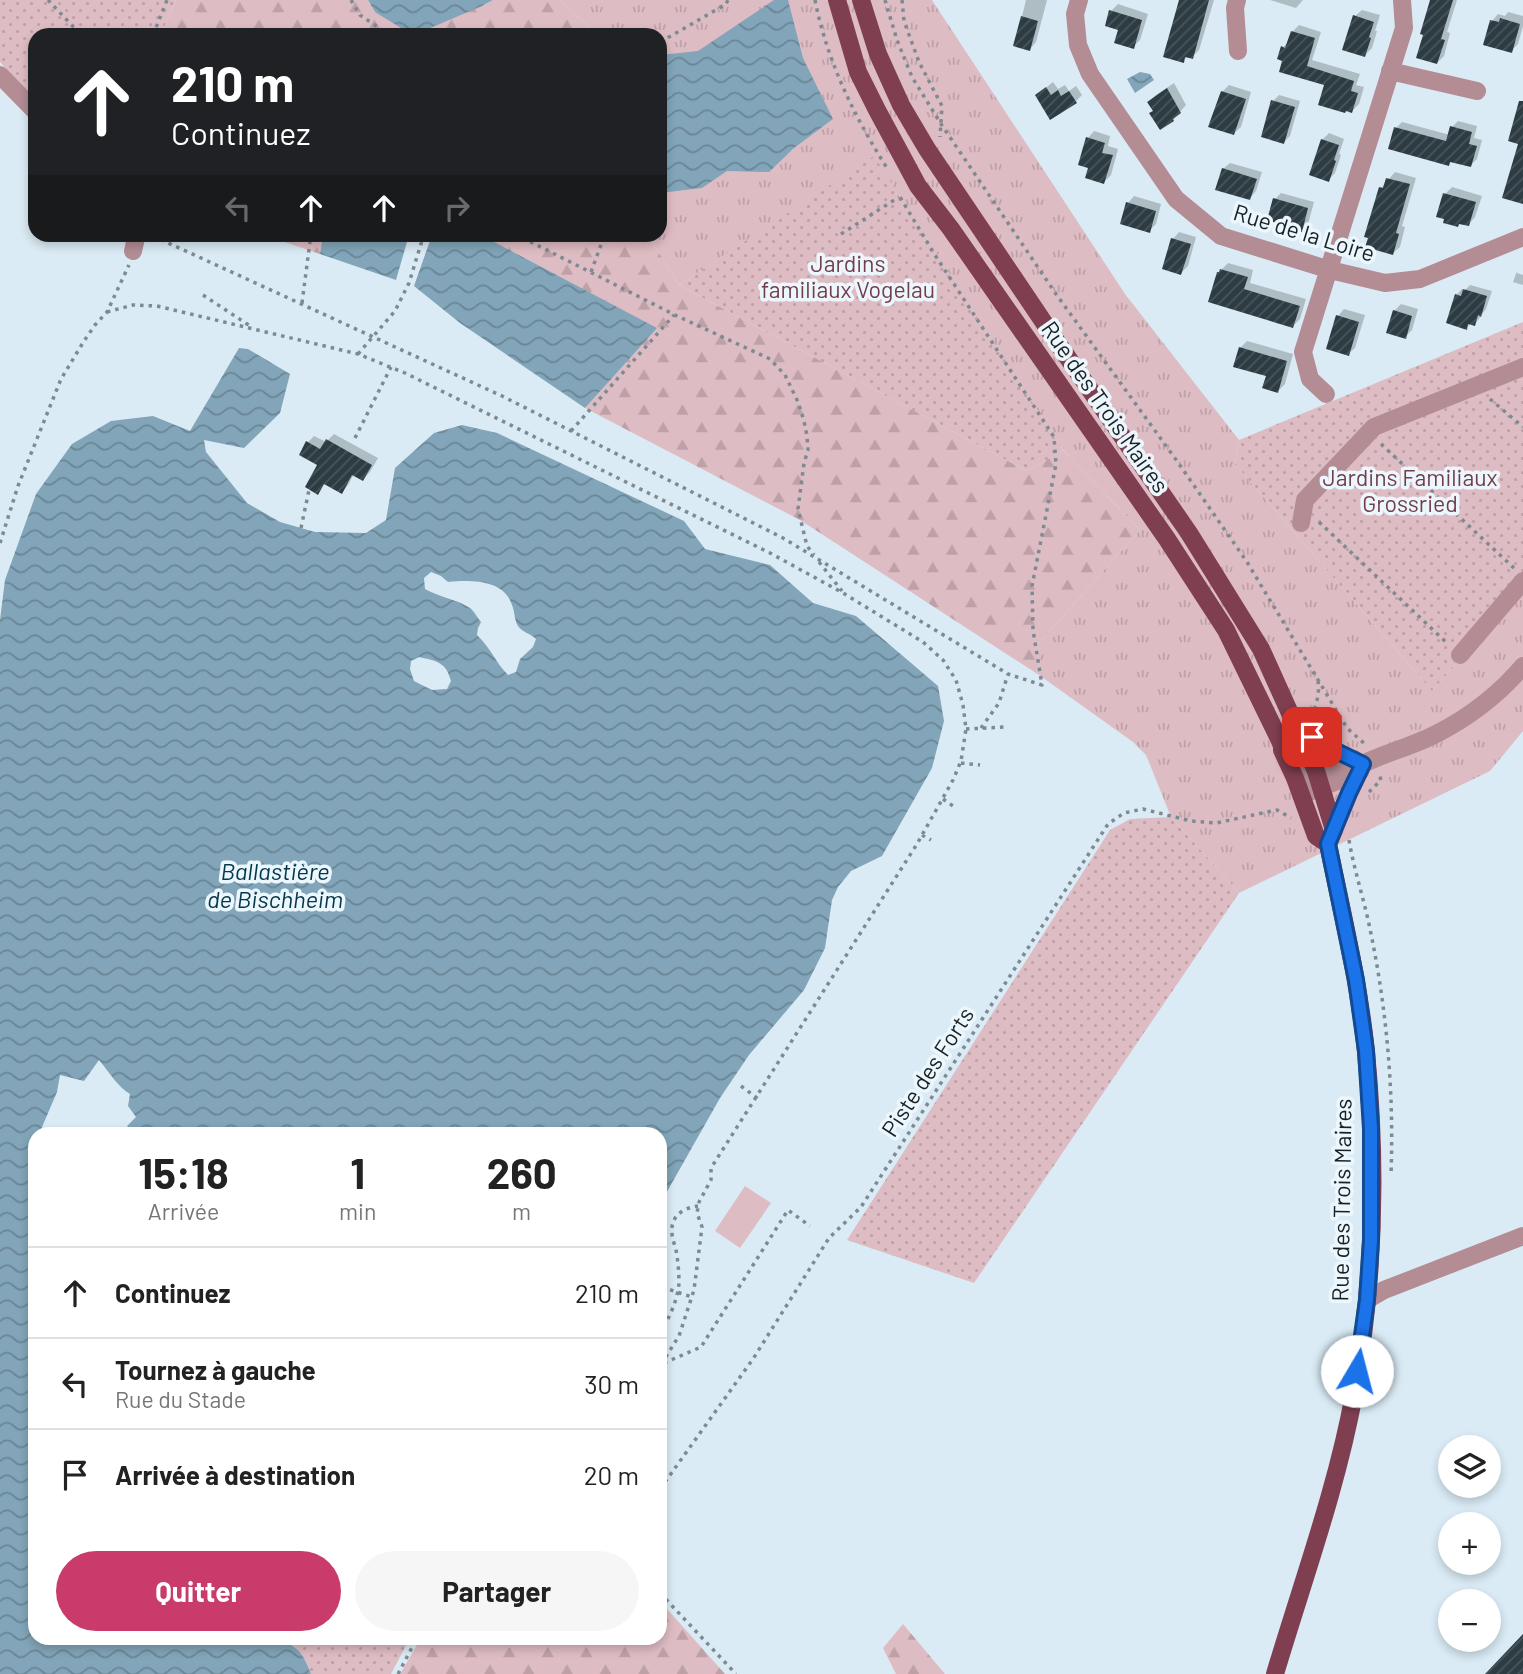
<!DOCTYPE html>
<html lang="fr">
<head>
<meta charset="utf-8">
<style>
  :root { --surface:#fff; --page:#f6f6f6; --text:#222; --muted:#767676; --line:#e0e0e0; --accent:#c83b6b }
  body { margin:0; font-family:Barlow,sans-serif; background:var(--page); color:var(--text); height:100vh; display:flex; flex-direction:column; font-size:26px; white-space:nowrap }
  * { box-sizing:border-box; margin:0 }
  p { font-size:23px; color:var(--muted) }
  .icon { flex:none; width:38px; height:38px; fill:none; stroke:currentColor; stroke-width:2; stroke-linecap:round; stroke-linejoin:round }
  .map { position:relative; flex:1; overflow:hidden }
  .panel { position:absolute; left:28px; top:1127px; width:639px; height:518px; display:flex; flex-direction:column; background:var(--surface); border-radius:21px; box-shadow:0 4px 10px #0003 }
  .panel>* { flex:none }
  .hud { position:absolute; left:28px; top:28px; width:639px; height:214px; border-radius:21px; box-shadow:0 4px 10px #0003; background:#202124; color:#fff; overflow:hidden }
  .tools { position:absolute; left:1438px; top:1435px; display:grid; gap:14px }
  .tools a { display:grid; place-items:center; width:63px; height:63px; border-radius:50%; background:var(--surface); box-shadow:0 4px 10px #0003; font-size:35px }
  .pin { position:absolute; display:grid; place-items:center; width:60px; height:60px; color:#fff; margin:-30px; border-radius:14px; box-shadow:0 4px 10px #0006 }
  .me { position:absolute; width:77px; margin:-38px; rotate:8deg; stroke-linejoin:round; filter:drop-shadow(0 0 5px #0008) }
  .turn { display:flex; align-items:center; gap:24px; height:147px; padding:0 28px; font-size:32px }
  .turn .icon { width:91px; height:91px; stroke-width:2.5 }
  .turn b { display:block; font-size:49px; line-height:60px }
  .lanes { display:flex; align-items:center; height:66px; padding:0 28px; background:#0003; justify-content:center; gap:35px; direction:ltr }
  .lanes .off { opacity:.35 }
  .eta { display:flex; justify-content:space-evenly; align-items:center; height:119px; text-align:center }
  .eta b { font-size:42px; font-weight:700; line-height:49px }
  .action { display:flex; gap:14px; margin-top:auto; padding:14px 28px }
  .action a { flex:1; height:80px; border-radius:42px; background:var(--accent); color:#fff; font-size:28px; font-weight:700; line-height:80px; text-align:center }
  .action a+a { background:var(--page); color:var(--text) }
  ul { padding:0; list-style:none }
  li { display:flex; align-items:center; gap:21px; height:91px; padding:0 28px; border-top:2px solid var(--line) }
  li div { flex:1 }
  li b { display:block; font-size:26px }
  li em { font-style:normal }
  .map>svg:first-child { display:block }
</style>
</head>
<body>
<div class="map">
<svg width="1523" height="1674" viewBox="0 0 1523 1674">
  <defs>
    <pattern id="grass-tufts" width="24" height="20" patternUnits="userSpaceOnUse" patternTransform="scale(1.75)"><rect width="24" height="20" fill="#debcc3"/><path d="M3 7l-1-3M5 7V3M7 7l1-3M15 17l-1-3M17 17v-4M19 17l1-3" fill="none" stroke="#bea1a7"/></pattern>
    <pattern id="forest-firs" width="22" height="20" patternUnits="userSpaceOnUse" patternTransform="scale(1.75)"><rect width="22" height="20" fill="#debcc3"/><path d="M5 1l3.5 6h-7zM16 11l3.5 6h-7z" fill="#bea1a7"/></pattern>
    <pattern id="park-dots" width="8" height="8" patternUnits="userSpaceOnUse" patternTransform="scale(1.75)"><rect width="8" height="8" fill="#debcc3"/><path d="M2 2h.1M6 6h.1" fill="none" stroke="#bea1a7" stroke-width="1.8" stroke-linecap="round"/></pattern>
    <pattern id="water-waves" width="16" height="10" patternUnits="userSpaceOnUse" patternTransform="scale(1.75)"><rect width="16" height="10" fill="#82a5b9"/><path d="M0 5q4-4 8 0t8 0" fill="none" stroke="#6a8696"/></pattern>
    <pattern id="building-hatch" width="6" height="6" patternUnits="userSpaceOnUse" patternTransform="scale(1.75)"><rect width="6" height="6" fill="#2d3b43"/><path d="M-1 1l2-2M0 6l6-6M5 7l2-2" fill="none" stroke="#49555b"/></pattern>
  </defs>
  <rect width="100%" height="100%" fill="#daebf5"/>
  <path fill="url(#grass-tufts)" d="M560,0H932L1125,294L1239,440L1235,464L1432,691L1523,588V731L1490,771L1239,893L1171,817L1146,755L1133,742L1039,675L1038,644L1140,530L1063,450L874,157L679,285L648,235L660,234V35H598Z"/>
  <path fill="url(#forest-firs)" d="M176,0H368L375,12L482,6L493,0H560L598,35H161Z
    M264,235H323L320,254Z
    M481,235H648L679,285L1027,471L1063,450L1140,530L1038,644L1039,675L800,520L585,408L656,328Z
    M660,1601L725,1674H400L421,1638H660Z
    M903,1624L945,1674H896L883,1648Z"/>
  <path fill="url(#park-dots)" d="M0,0H176L161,35H35V101L0,62Z
    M874,156L1063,450L1027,471L679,285Z
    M1523,322V588L1432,691L1235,464L1239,440Z
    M1171,817L1239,893L974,1283L847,1240L1110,830L1130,819Z
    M267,1638H410L391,1674H311C301,1647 295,1644 267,1638Z"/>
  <path fill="#debcc3" d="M745,1186L771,1203L740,1248L715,1231Z"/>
  <path fill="url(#water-waves)" fill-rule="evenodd" d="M368,0H493L482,6L428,29L401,28L375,12Z
    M774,0H788L803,58L833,119L794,148L769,172L727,171L702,188L660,193V55L698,51Z
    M1140,72L1150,74L1154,80L1135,93L1127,79Z
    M323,235H409L396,280L320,254Z
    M432,235H481L657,328L585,408L460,323L414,286Z
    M239,348L248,349L290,374L280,413L244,448L204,440L206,452L247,503L280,522L315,532L366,533L386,520L395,468L434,433L462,425L497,433L684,521L705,549L770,565L813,603L856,616L938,686L944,721L932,768L882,856L851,871L838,887L832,900L825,948L804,990L749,1055L720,1098L660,1204V1134H134L127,1126L136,1117L128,1106L130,1094C119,1088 108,1071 99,1060L84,1081L60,1075L57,1092L39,1134H35V1638H267C295,1644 301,1647 311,1674H0V620L5,580L36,494L72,444L111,421L153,416L190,431ZM431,572L441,576L448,582C470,580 504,579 512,605C515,612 514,619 518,626C523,633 530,633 536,639L533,647L520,659L516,672L508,675C496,663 490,647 477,635L478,628L481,622C477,617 474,611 470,608C456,599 439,597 425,589L424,578ZM419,657C437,661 446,662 451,681L447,689L432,690L414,681L410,669L411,661Z"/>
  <path fill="#0003" d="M1026,0H1047L1036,42L1030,49L1015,45Z
    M1181,0H1214L1199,50L1192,57L1188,56L1183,61Z
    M1270,0H1303L1296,8Z
    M1432,0H1457L1447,32L1450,33L1444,56L1437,63Z
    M1118,4L1148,14L1140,40L1133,47L1120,28L1111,11Z
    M1362,10L1380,15L1375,31H1377L1372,48L1365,55L1355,16Z
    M1508,12L1523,16V26L1518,44L1511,51L1492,21L1498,14L1505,16Z
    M1299,25L1321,32L1312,60L1360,74L1356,85L1364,87L1359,104L1352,111L1326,84L1285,60L1283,47L1290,41L1292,32Z
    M1053,82L1058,89L1065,85L1069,91L1076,86L1082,95L1075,102L1037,95Z
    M1174,83L1186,105L1173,120L1155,111L1149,102L1156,95Z
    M1229,85L1251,92L1241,127L1234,133L1222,92Z
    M1279,95L1300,101L1290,136L1284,142L1273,101Z
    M1458,121L1477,126L1474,138L1482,140L1477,159L1471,165L1452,161L1448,164L1396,128L1402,122L1450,135L1452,127Z
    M1094,131L1110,136L1108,146L1118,149L1111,175L1104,182L1090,167L1088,138Z
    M1329,133L1344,139L1339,154L1341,155L1335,173L1328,180L1322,140Z
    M1230,163L1262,172L1256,191L1250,198L1223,169Z
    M1395,172L1416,178L1402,226L1405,227L1400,247L1393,253L1381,188Z
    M1452,187L1482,196L1475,217L1469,224L1445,194Z
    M1281,193L1314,202L1308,224L1301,230L1275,199Z
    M1134,196L1161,204L1156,224L1149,231L1128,203Z
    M1179,232L1196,237L1188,266L1181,273L1173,239Z
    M1228,263L1253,270L1250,283L1306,299L1300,319L1293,326L1218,273Z
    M1517,271V273L1523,275V285L1513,282Z
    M1470,285L1492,291L1486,309L1475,324L1471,323L1466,328L1448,322L1457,294L1462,289L1465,290Z
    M1401,304L1418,309L1412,330L1405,337L1394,311Z
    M1344,309L1365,315L1355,348L1348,354L1338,316Z
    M1247,341L1293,354L1285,384L1278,391L1268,375L1240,348Z
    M334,434L378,458L370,472L363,479L354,474L348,485L342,492L326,483L317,492L320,465L308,442L314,436L326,442Z"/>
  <path fill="url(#building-hatch)" d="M1179,0H1209L1193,59L1185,57L1184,63L1163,57Z
    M1430,0H1453L1441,39L1445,40L1437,64L1416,58L1423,35L1420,34Z
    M1109,10L1142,20L1134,49L1114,43L1118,30L1105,26Z
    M1353,15L1374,22L1369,37L1371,38L1365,57L1342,50Z
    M1021,16L1038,21L1030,51L1013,46Z
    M1500,18L1520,24L1512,53L1483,45L1490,20L1499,22Z
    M1291,31L1315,38L1307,66L1354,81L1351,91L1358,93L1352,113L1346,111L1345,113L1318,105L1324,85L1279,72L1282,61L1277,59L1281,46L1285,48Z
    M1046,87L1051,95L1058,90L1061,96L1069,91L1077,103L1050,120L1035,95Z
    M1167,88L1181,113L1173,119L1174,121L1160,130L1149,113L1153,111L1147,102Z
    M1221,91L1246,99L1234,135L1208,127Z
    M1271,100L1295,107L1284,144L1261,137Z
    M1519,101H1523V204L1502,198L1518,144L1508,141Z
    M1450,126L1472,132L1469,144L1477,146L1471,167L1450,162L1449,166L1388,149L1394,127L1446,141Z
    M1086,137L1105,143L1102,153L1113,155L1104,184L1085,178L1088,168L1078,165Z
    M1321,139L1339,145L1334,160L1336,161L1329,182L1309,175Z
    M1222,168L1257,179L1250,200L1215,190Z
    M1386,178L1410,184L1396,233L1399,234L1393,255L1365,247L1368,238L1364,237L1379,187L1383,188Z
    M1443,193L1476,202L1469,226L1459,224L1458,227L1451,225L1443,223L1444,219L1436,217Z
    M1273,198L1308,208L1302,232L1289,229V227L1267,220Z
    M1126,202L1156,211L1150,233L1120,224Z
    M1171,238L1191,244L1181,275L1162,269Z
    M1220,269L1248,277L1244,289L1300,306L1293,328L1208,302L1217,272H1219Z
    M1463,289L1487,296L1481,317L1478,315L1475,326L1468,324L1467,330L1446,323L1455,294L1461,296Z
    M1393,310L1412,316L1406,339L1386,333Z
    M1336,315L1359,322L1349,356L1326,349Z
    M1239,347L1287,361L1278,393L1262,388L1266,376L1233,367Z
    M326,439L372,465L363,481L352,475L342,494L324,484L318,495L305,487L317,465L299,455L306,441L320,449Z
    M1523,1634V1674H1485Z"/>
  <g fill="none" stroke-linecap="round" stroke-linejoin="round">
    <path stroke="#7e8a91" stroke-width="3.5" stroke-dasharray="3.5 5" stroke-linecap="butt" d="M48,0L81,35
      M351,0L360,15L385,32L396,35
      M815,0C827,61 854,116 887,168
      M885,0L897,40L912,77L941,124L1056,294L1177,461L1247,562L1347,728L1366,745
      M902,0L904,21L919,62L942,106L940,137
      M153,35L167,0
      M660,41L671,36L726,4L728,0
      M515,234L675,315L770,359L785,375L798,402L804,421L807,436L808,450L804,463L798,509L807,546L814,555
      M841,234L899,197
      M153,236L502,396L783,538L1008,674L1042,685L1033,630L1032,586L1056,464L1054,437L933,252L900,197
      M591,272L605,234
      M203,295L250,326
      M302,303L311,234
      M107,312L133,305L157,306L358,354L405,373L770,553L843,593L923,642L943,660L956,680L963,705L966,729L961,761L953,780L917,844L711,1168V1180L699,1202L697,1213L702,1227L694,1290L679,1336L660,1366
      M358,354L395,311L409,283L424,234
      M1490,399L1523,427
      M571,431L674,315
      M355,438L391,367
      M1381,444L1514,568
      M1319,522L1448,644
      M301,528L309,490
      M0,543L18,486L61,379L84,341L95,325L107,312L129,265
      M819,562L842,591
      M1311,717C1316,706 1320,694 1318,681
      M981,728L999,703L1008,674
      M966,729L1005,727
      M961,763L980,765
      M1369,792L1381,780L1379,774
      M943,799L953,806
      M922,835L931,840
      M1349,840C1354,870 1364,899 1370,929C1387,1010 1394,1093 1391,1175
      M741,1086L761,1101
      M662,1287L692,1297
      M660,1334C668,1320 678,1300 679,1283C679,1272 678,1261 676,1250C675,1245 672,1239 672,1234C670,1216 683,1208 698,1206
      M664,1363L701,1347L788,1210L810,1226
      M660,1489L753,1359L829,1238L861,1207L1108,824L1124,813L1143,809L1191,821L1216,823L1277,810L1291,818
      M660,1593L736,1674
      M398,1674L417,1638"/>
    <path stroke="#b38c94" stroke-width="18" d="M1079,0L1075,14L1078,45L1090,74L1176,199L1221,236L1330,270L1385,283L1420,279L1523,237
      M1237,0L1235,8L1238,51
      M1390,71L1477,91
      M0,75L35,111
      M133,251L137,234
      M1326,394L1310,379L1303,352L1404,28L1402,0
      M1301,523L1305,500L1374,427L1523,367
      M1460,655L1523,581
      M1298,728L1328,747L1363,764L1349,793L1334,830
      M1363,764C1387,752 1414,746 1438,733C1469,717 1500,693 1523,666
      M1295,778L1354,759
      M1301,795L1360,772
      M1367,1300L1384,1290L1523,1236"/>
    <path stroke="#803f51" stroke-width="18" d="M837,0L858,72L877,110L918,186L951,229L1167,539L1226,630L1282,745V750L1295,778L1316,836L1328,844
      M861,0L878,54L901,105L927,149L1057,342L1189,533L1261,649L1316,771L1334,830L1328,844C1342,913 1359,982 1366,1052C1377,1165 1374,1283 1354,1394C1337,1488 1302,1583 1275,1674"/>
  </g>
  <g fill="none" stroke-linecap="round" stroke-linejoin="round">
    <defs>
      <path id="route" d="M1312,737L1328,747L1363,764L1349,793L1328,844L1356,980L1366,1051L1371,1129V1240L1367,1300L1357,1371"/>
    </defs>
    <use href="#route" stroke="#114b97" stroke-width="18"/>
    <use href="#route" stroke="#1a73e8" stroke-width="12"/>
  </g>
  <g text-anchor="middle" stroke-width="7" stroke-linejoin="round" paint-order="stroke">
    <g font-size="23" fill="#192023" stroke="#ecf7fd">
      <text transform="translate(1304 233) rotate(17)" y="8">Rue de la Loire</text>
      <text transform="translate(1105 407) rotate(55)" y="8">Rue des Trois Maires</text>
      <text transform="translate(928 1072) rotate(-57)" y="8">Piste des Forts</text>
      <text transform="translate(1342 1200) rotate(-89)" y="8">Rue des Trois Maires</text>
    </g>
    <g font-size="23" fill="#733d4b" stroke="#ecf7fd">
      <text x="848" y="272">Jardins<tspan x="848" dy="26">familiaux Vogelau</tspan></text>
      <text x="1410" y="486">Jardins Familiaux<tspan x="1410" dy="26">Grossried</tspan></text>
    </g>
    <g font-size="24" font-style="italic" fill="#03374c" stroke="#ecf7fd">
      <text x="275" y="880">Ballastière<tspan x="275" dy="28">de Bischheim</tspan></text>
    </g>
  </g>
</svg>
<div class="tools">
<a><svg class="icon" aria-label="layers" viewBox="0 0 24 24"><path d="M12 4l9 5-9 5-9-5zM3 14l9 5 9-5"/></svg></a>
<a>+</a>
<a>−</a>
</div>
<div class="pin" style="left:1312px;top:737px;background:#d93025"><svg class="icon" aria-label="arrive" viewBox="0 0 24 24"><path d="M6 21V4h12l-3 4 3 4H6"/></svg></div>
<svg class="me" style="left:1357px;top:1371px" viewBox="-20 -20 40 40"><circle r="19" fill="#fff"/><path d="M0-13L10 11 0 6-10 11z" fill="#1a73e8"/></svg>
<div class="hud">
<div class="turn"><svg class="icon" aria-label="ahead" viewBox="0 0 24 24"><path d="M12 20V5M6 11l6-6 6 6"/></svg><div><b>210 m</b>Continuez</div></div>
<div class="lanes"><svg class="icon off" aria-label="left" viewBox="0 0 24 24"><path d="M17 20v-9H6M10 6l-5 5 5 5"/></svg><svg class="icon" aria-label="ahead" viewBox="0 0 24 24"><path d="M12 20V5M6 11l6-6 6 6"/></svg><svg class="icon" aria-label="ahead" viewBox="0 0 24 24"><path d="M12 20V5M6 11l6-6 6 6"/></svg><svg class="icon off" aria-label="right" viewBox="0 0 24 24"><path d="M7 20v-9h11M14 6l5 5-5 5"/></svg></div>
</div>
<section class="panel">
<div class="eta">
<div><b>15:18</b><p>Arrivée</p></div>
<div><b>1</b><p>min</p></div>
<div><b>260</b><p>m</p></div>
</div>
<ul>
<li><svg class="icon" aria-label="ahead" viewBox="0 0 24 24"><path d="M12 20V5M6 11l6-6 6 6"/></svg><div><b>Continuez</b></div><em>210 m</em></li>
<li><svg class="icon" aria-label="left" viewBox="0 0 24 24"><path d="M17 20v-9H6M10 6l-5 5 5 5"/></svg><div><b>Tournez à gauche</b><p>Rue du Stade</p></div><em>30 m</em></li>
<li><svg class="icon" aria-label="arrive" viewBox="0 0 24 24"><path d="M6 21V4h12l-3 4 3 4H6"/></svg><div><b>Arrivée à destination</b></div><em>20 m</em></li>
</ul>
<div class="action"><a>Quitter</a><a>Partager</a></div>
</section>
</div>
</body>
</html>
